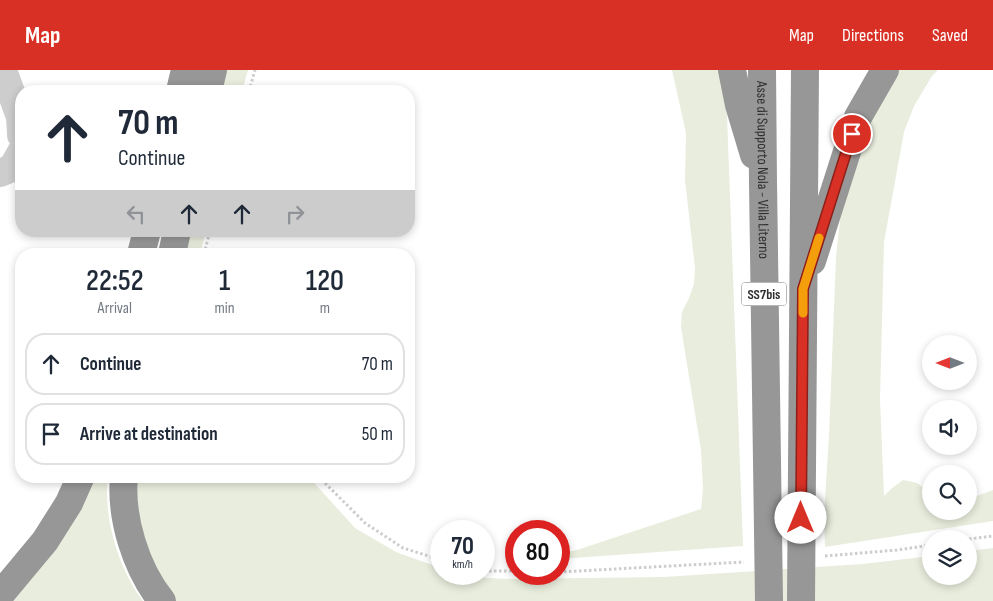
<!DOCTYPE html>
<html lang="en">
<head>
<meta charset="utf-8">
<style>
  :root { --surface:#fff; --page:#f6f6f7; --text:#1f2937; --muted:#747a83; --line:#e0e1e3; --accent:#d93025 }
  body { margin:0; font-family:"Sofia Sans Condensed",sans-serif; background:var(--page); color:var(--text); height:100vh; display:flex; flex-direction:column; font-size:19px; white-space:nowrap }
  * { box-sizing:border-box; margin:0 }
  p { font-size:16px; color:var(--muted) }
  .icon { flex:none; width:28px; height:28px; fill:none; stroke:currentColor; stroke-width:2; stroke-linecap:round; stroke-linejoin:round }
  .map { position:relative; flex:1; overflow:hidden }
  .drawer { position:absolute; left:15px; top:178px; width:400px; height:235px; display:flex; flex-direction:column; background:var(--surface); border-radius:20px; box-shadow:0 2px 8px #0003 }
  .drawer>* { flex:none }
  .guide { position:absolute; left:15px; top:15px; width:400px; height:152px; border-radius:20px; box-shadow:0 2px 8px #0003; background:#fff; color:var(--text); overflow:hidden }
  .needle { width:32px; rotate:270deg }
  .fabs { position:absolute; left:922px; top:265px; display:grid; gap:10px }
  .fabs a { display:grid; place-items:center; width:55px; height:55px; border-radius:50%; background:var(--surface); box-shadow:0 2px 8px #0003; font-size:25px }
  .speed { position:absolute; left:430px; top:450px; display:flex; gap:10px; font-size:25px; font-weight:700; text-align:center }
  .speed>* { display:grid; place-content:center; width:65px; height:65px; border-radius:50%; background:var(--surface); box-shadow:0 2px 8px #0003; line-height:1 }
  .speed small { font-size:12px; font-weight:400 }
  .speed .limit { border:8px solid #d22; background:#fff; color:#111 }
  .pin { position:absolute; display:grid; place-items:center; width:42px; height:42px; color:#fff; margin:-21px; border:2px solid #fff; border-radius:50%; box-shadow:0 1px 5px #0007 }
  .me { position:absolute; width:55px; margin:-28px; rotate:0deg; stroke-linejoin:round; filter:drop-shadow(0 0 4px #0008) }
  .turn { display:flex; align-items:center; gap:18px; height:105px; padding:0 20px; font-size:22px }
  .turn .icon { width:65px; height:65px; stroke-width:2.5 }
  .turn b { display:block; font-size:35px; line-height:42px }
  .lanes { display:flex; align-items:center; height:48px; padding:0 20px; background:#0003; justify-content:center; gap:25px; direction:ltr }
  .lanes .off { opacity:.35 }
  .eta { display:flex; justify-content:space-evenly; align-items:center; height:85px; text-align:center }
  .eta b { font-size:30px; font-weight:600; line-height:35px }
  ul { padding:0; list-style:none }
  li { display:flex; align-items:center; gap:15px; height:62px; margin:0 10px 8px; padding:0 10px; border:2px solid var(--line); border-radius:20px }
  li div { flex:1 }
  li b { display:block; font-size:19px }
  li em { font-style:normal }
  header { display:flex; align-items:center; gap:30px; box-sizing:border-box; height:70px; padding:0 25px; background:var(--accent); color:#fff }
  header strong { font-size:24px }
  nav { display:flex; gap:28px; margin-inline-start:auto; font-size:18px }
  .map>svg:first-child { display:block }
</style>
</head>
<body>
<header>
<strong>Map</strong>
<nav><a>Map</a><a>Directions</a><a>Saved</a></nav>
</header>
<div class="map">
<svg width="993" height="531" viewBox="0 0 993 531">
  <rect width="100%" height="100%" fill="#fff"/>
  <path fill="#e8eddd" d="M226,0H248L242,21H221Z
    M672,0H720L727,46L743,476L559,489V483L577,480L701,439L703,419L701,380L681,257L682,242L689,228L694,214L695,198L685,110L686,63Z
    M898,0H938L932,6L914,36L904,62L884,172L880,329L884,426L891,419L903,410L917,413L931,423V441H969V427H974L993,420V451L825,477L824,446L829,366L836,187L842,132L870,49Z
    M188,161H206L200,184H182Z
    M92,406H108C103,447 118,498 143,531H11Z
    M136,406H308L355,458L396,482L441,498V504H457L466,507L512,509L664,507L863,494L931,486V506H969V481L993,478V531H173L158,509L136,446Z"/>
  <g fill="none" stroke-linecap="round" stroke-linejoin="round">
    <path stroke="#cdcdcd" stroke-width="3" stroke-dasharray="2.5 2.5" stroke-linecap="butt" d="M249,21L255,0
      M204,184L210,161
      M318,406L365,453L403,478L441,490
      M969,469L993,466
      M825,486L897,480L931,475
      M484,501H516
      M559,502L744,492"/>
    <path stroke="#cdcdcd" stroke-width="28" d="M3,0L20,47L21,65
      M0,103L12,98L21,82"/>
    <g stroke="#979797" stroke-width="28">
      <path d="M732,0L739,35L754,85"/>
      <path id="s1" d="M762,0L763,112L769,531"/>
      <path d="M180,21L185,0"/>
      <path d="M208,21L213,0"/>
      <path d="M141,184L147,161"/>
      <path d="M172,184L177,161"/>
      <path d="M812,191L858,47L885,0"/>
      <path d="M124,406C120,448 136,499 162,531"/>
      <path d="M0,525L45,471L69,433L81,406"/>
      <path d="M801,531L805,0"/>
    </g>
  </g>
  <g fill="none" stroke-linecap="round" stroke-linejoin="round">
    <defs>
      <path id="route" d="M801,448L803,219L852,64"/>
    </defs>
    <use href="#route" stroke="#8d1f18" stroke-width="12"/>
    <use href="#route" stroke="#d93025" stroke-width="9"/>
    <path stroke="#f59e0b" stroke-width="9" d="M803,243V219L819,168"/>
  </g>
  <g text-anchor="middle" stroke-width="5" stroke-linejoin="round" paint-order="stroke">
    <rect fill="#fff" stroke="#6e6e6e" stroke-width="1" x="741.5" y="212.5" width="45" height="23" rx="4"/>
    <g font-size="14" font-weight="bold" fill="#303030">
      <text x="764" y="229">SS7bis</text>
    </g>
    <g font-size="15" fill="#303030" stroke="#fff">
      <text dy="5" stroke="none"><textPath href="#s1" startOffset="100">Asse di Supporto Nola - Villa Literno</textPath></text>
    </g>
  </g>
</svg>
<div class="fabs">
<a><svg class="needle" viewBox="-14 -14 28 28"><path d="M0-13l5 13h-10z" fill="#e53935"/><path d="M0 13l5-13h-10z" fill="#747a83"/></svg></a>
<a><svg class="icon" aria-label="sound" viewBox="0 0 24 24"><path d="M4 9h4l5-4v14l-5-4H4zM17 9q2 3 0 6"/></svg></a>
<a><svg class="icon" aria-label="search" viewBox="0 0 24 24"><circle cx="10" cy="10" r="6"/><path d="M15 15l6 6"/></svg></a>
<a><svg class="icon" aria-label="layers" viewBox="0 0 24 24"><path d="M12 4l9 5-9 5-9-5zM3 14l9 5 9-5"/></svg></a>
</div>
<div class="speed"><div>70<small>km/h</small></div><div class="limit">80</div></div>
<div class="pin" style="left:852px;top:64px;background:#d93025"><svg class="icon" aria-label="arrive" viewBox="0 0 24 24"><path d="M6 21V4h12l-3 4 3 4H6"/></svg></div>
<svg class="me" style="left:801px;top:448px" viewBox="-20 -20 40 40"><circle r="19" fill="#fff"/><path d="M0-13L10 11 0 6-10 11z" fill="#d93025"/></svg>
<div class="guide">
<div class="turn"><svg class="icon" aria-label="ahead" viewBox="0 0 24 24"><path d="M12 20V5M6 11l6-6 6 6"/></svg><div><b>70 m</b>Continue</div></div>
<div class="lanes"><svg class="icon off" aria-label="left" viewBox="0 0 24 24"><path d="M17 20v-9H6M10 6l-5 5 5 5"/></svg><svg class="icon" aria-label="ahead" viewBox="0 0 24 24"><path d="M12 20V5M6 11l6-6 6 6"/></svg><svg class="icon" aria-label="ahead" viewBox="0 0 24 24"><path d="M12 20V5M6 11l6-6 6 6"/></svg><svg class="icon off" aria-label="right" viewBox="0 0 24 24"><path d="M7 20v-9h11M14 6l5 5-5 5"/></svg></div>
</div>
<section class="drawer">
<div class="eta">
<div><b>22:52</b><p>Arrival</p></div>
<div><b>1</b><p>min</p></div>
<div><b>120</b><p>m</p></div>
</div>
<ul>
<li><svg class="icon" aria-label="ahead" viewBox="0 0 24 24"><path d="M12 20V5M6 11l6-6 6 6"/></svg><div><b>Continue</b></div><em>70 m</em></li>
<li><svg class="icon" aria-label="arrive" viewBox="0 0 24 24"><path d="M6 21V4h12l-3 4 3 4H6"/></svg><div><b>Arrive at destination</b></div><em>50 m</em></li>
</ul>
</section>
</div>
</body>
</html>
